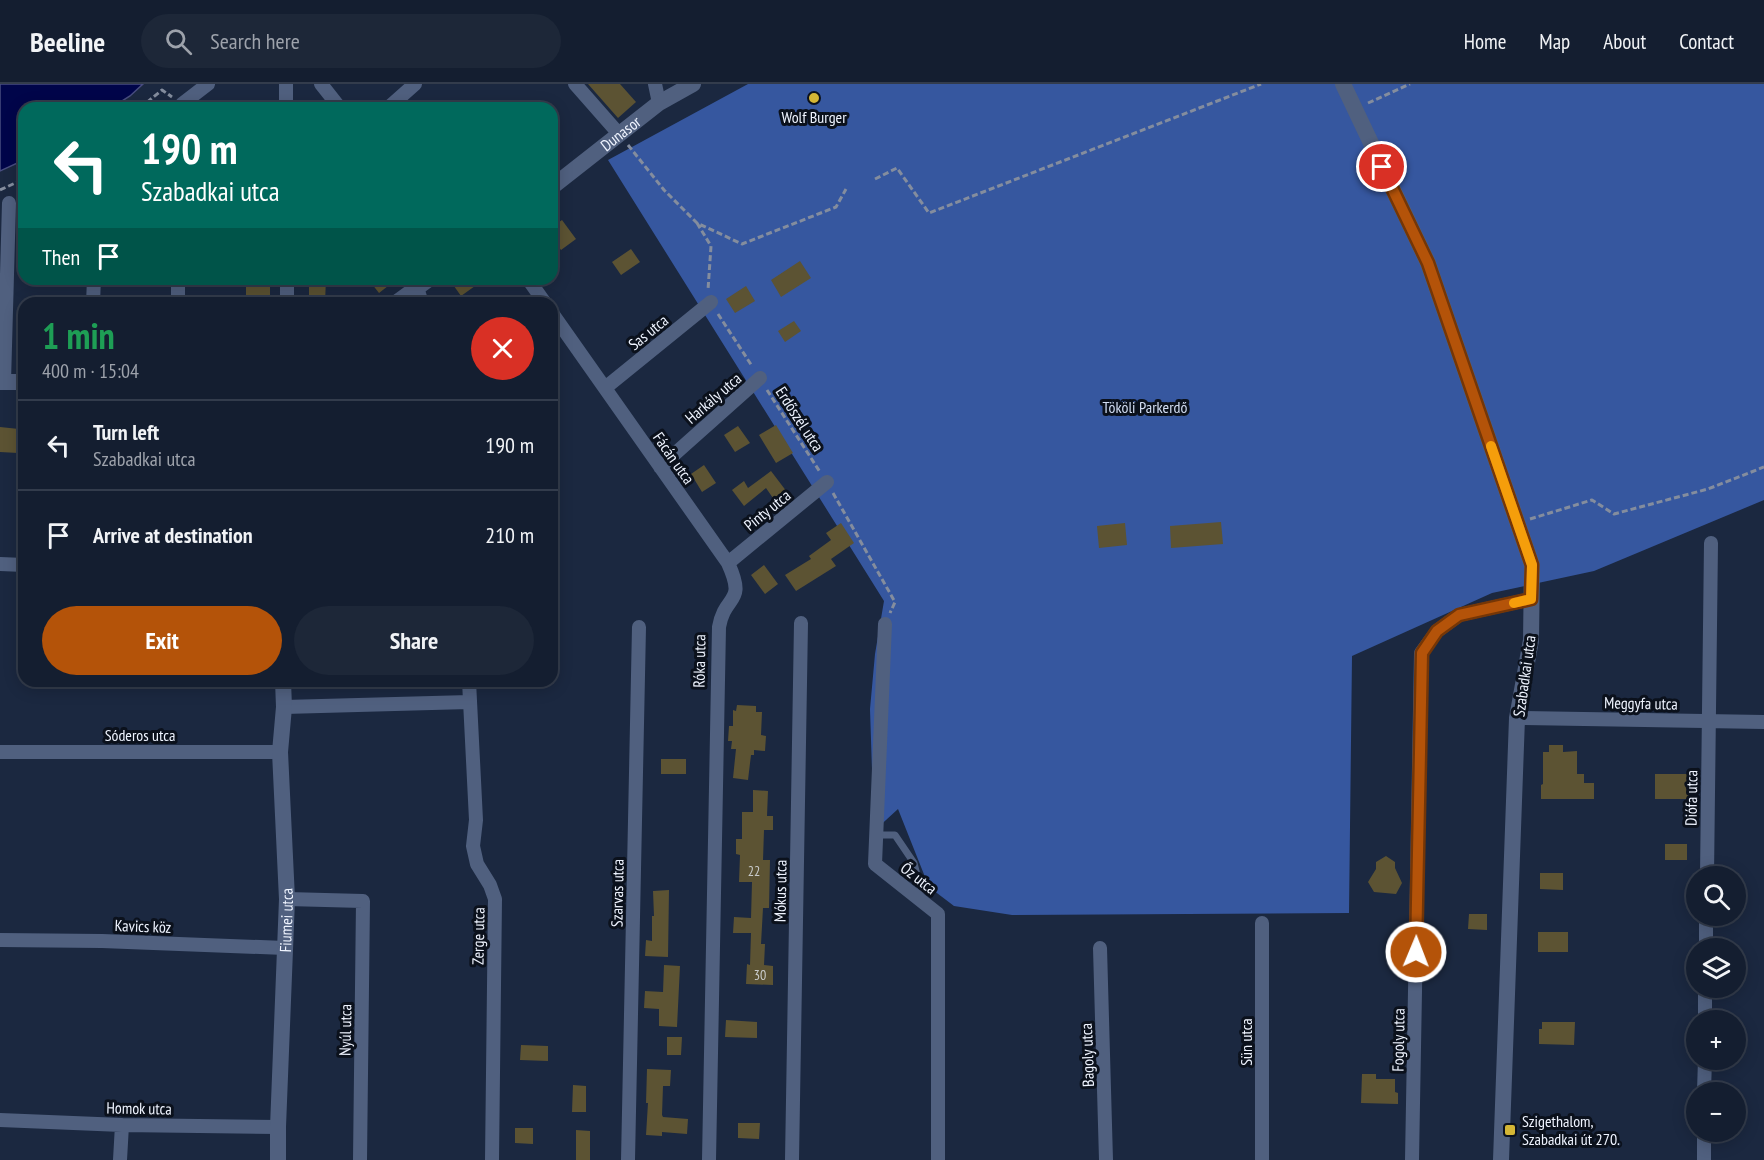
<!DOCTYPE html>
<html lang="en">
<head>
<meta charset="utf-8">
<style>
  :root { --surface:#141e30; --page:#1d2738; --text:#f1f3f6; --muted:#9da2ab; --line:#333c4c; --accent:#b45309 }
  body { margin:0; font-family:"PT Sans Narrow",sans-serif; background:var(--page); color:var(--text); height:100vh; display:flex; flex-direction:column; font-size:22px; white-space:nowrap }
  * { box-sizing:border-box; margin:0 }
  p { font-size:20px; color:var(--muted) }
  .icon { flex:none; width:33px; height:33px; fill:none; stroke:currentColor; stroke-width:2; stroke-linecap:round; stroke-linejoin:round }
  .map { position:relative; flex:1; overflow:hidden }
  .drawer { position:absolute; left:18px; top:213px; width:540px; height:390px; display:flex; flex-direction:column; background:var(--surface); border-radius:18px; box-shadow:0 3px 15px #0003,0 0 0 2px var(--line) }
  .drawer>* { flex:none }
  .hud { position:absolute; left:18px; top:18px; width:540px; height:183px; border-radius:18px; box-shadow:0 3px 15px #0003,0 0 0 2px var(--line); background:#00695c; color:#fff; overflow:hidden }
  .fabs { position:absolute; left:1686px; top:782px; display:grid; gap:12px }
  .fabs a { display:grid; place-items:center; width:60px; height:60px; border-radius:50%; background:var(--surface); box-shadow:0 3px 15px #0003,0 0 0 2px var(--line); font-size:30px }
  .pin { position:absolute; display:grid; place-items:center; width:51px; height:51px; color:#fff; margin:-26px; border:3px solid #fff; border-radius:50%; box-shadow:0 2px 6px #0007 }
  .me { position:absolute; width:66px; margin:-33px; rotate:1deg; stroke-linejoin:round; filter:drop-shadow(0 0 4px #0008) }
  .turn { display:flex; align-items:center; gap:21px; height:126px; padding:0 24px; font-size:27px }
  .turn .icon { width:78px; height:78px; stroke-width:2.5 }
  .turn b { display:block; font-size:42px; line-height:51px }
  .then { display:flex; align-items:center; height:57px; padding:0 24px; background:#0003; gap:12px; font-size:22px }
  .round { display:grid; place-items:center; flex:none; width:63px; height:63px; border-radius:32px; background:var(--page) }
  .overview { display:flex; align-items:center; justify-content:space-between; height:102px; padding:0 24px }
  h1 { font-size:36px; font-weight:600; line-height:45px; color:#1e9e55 }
  .button { display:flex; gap:12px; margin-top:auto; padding:12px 24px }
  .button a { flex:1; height:69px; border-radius:36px; background:var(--accent); color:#fff; font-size:24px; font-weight:600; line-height:69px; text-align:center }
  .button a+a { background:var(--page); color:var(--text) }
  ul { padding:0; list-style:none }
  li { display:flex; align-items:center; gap:18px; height:90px; padding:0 24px; border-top:2px solid var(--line) }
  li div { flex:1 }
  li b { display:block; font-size:22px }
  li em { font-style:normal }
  header { display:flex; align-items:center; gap:36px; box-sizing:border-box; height:84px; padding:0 30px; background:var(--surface); border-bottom:2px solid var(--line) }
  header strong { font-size:28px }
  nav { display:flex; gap:33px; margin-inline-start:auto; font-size:21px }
  .search { width:420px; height:54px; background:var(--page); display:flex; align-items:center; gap:15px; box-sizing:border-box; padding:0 21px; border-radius:33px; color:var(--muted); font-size:22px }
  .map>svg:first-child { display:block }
</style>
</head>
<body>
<header>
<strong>Beeline</strong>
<div class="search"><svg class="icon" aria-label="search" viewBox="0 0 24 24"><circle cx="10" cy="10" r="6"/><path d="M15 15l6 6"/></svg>Search here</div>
<nav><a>Home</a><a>Map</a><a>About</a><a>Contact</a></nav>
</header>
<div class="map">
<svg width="1764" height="1076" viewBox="0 0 1764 1076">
  <rect width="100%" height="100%" fill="#1b2840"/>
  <path fill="#36579f" d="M748,0H1764V416L1594,487L1492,509L1352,572L1349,829L1012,831L954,822L929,803L898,725L874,747L870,625L875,570L884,517L608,76Z"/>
  <path fill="#00054a" stroke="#484d80" stroke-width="1.5" d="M0,0H143L130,12L111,24H24V76L0,87Z"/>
  <path fill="#5c5333" d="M588,0H620L636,18L618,34Z
    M562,136L576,155L561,166L552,154V143Z
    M631,165L640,178L621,191L612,178Z
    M800,177L811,194L781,213L771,196Z
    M309,195H326L325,219H309Z
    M368,195H397L379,209Z
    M449,195H470L475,202L461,212Z
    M246,202H270V219H246Z
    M746,202L755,217L735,229L726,215Z
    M794,237L801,247L785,258L778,247Z
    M776,341L793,369L776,379L759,351Z
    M738,342L750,359L735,368L724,351Z
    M0,343L19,345L18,369L0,368Z
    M704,381L716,399L702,408L691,390Z
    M771,387L787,408L775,417L766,404L744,422L732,406L744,397L748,404Z
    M1221,438L1223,460L1171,464L1170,442Z
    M841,439L854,459L831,475L836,482L796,507L785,491L811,475L809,472L831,456L826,449Z
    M1125,439L1127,461L1099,464L1097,442Z
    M764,481L778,500L765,510L751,491Z
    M737,621L756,622V628H762L761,651L766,652L765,667L754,666V671H751L748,696L733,694L736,665H731L732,657H728L729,642H733V626L736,627Z
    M1549,661H1563V668L1577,667V690H1584V699H1594V715H1541V701L1543,700V668H1549Z
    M661,675H686V690H661Z
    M1655,690H1689V715H1655Z
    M753,706L768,707L767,732H773V746H764L763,776H770L769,824H763L761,860H765L764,881L773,882V901L746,900L747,880L750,881L751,849H733L734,833L751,834L752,798H739L740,771L736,770V755H742V728H753Z
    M1665,760H1687V776H1665Z
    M1386,772L1395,778V784L1402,799L1396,810L1374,808L1368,798L1376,785V778Z
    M1540,789H1563V806L1540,805Z
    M669,806L668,873L645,872L646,856L652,857V832H654L653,807Z
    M1469,830H1487V846L1468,845Z
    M1538,848H1568V868H1538Z
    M664,881L680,882L677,943L659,942V925L644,924L645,907L663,908Z
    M726,936L757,938V954L725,953Z
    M1542,938H1575L1574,961L1539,960V945H1542Z
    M667,953H682L681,971H667Z
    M521,961L548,962V977L520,976Z
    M647,985L671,986L670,1002H663L662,1031L663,1033L688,1035L687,1050L662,1048V1052L646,1051L648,1019H646Z
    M1362,990H1376V995H1395V1008L1398,1009V1020L1361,1019Z
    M573,1001L586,1002V1028H572Z
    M738,1039H760L759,1055L738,1054Z
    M515,1044H533V1060L515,1059Z
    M576,1046L590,1047V1076H576Z"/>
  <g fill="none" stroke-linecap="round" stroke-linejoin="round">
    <path stroke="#848d9e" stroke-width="3" stroke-dasharray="6 3" stroke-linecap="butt" d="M1368,19L1410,0
      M140,24L162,6L172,13
      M628,61L664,106L697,139L742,160L836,123L846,105
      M875,95L897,84L929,129L1261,0
      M0,106L24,95
      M697,139L711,162L708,206
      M718,230L752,282
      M767,306L820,388
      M833,409L895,518L890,529
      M1530,435L1592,416L1614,430L1708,405L1764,383"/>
    <path stroke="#50607f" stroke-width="7" d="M876,751H895L914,779L921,807L916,812"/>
    <path stroke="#50607f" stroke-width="14" d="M286,0V24
      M321,0L340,24
      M575,0L619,50
      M655,0L659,19
      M182,20L208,0
      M388,24L415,0
      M287,195V219
      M414,195L422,219
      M528,195L545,219
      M93,219L94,195
      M178,219V195
      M552,229L728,479C747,521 725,509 719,543L709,1076
      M4,298L9,119
      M605,304L711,218
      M660,383L760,294
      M728,479L827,398
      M0,480L24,481
      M885,540L875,780L938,830V1076
      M469,597L476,736L473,762L477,780L490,801L495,815L492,1076
      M284,623L469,618
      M1517,634L1764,638
      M0,668H280
      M1707,792L1711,459
      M287,815L363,817L360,1076
      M0,856L102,857L285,864
      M1100,864L1106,1076
      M1706,864V831
      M1705,936V903
      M1704,1008L1705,975
      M0,1036L122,1041L278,1043
      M120,1076L122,1041
      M628,1076L639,543
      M792,1076L801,539
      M1262,1076V839
      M1412,1076L1421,569L1437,547L1459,531L1531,515
      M1704,1076V1047"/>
    <g stroke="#50607f" stroke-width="16">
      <path d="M1343,0L1428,179L1532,481L1531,556L1517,634L1501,1076"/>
      <path id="s1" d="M552,103L659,19L693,0"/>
      <path d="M396,219L429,195"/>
      <path d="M0,298H24"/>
      <path id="s2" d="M278,1076V1043L287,815L280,668L284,623L283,597"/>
    </g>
  </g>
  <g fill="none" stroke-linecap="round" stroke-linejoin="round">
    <defs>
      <path id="route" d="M1382,83L1428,179L1532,481L1531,515L1459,531L1437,547L1422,569L1416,868"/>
    </defs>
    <use href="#route" stroke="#753606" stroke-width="15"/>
    <use href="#route" stroke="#b45309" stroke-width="10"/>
    <path stroke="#f59e0b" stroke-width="10" d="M1491,362L1532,481L1531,515L1514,519"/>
  </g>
  <g fill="#d4b635" stroke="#0b111c" stroke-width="2">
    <circle cx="814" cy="14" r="6"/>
    <rect x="1504" y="1040" width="12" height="12" rx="3"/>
  </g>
  <g text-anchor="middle" stroke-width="6" stroke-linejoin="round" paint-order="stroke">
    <g font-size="14" fill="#cacccc">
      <text x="754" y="792">22</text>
      <text x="760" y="896">30</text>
    </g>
    <g font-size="16" fill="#eff4ff" stroke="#0b111c">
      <text x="814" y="39">Wolf Burger</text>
      <text x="1522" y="1043" text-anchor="start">Szigethalom,<tspan x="1522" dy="18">Szabadkai út 270.</tspan></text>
    </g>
    <g font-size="16" fill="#eff4ff" stroke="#0b111c">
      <text dy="6" stroke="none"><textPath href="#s1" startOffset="87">Dunasor</textPath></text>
      <text transform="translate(648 248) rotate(-39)" y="6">Sas utca</text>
      <text transform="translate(713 314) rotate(-41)" y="6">Harkály utca</text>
      <text transform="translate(800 335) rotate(57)" y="6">Erdőszél utca</text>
      <text transform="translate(674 374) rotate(55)" y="6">Fácán utca</text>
      <text transform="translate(767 426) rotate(-39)" y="6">Pinty utca</text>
      <text transform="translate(699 577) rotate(-89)" y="6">Róka utca</text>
      <text transform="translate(1524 592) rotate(-82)" y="6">Szabadkai utca</text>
      <text transform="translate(1641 619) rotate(1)" y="6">Meggyfa utca</text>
      <text x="140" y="657">Sóderos utca</text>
      <text transform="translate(1691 714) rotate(-89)" y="6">Diófa utca</text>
      <text transform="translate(919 794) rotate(38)" y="6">Őz utca</text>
      <text transform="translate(780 807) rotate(-89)" y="6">Mókus utca</text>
      <text transform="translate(617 809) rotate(-89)" y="6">Szarvas utca</text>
      <text dy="6" stroke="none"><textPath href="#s2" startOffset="240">Fiumei utca</textPath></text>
      <text transform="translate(143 842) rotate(2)" y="6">Kavics köz</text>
      <text transform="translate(478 852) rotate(-89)" y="6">Zerge utca</text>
      <text transform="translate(345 946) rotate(-89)" y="6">Nyúl utca</text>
      <text transform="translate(1398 956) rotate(-89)" y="6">Fogoly utca</text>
      <text transform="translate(1246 958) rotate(-90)" y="6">Sün utca</text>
      <text transform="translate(1087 971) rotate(-92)" y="6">Bagoly utca</text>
      <text transform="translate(139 1024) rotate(1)" y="6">Homok utca</text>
    </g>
    <g font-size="16" fill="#d4dff4" stroke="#0b111c">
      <text x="1145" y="329">Tököli Parkerdő</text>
    </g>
  </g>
</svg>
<div class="fabs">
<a><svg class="icon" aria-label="search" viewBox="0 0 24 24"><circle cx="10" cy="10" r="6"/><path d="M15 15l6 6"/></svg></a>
<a><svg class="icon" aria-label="layers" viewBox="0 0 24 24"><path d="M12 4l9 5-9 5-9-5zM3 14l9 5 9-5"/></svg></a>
<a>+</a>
<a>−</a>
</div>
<div class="pin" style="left:1382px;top:83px;background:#d93025"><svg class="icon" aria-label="arrive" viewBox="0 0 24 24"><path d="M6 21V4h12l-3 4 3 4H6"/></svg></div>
<svg class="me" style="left:1416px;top:868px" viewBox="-20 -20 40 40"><circle r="17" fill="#b45309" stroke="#fff" stroke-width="3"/><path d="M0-11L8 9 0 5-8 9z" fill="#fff"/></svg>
<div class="hud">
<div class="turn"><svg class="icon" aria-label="left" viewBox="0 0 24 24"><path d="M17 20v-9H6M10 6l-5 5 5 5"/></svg><div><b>190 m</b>Szabadkai utca</div></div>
<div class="then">Then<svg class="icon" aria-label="arrive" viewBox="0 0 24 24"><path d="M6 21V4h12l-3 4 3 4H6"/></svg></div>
</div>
<section class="drawer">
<div class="overview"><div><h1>1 min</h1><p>400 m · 15:04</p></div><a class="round" style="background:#d93025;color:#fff"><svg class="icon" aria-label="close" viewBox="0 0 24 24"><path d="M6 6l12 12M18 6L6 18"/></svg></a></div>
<ul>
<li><svg class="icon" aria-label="left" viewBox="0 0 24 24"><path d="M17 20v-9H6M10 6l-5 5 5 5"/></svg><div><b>Turn left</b><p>Szabadkai utca</p></div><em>190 m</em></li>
<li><svg class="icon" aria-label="arrive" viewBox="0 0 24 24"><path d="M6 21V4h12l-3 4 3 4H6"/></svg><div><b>Arrive at destination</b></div><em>210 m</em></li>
</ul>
<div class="button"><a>Exit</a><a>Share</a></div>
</section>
</div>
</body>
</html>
